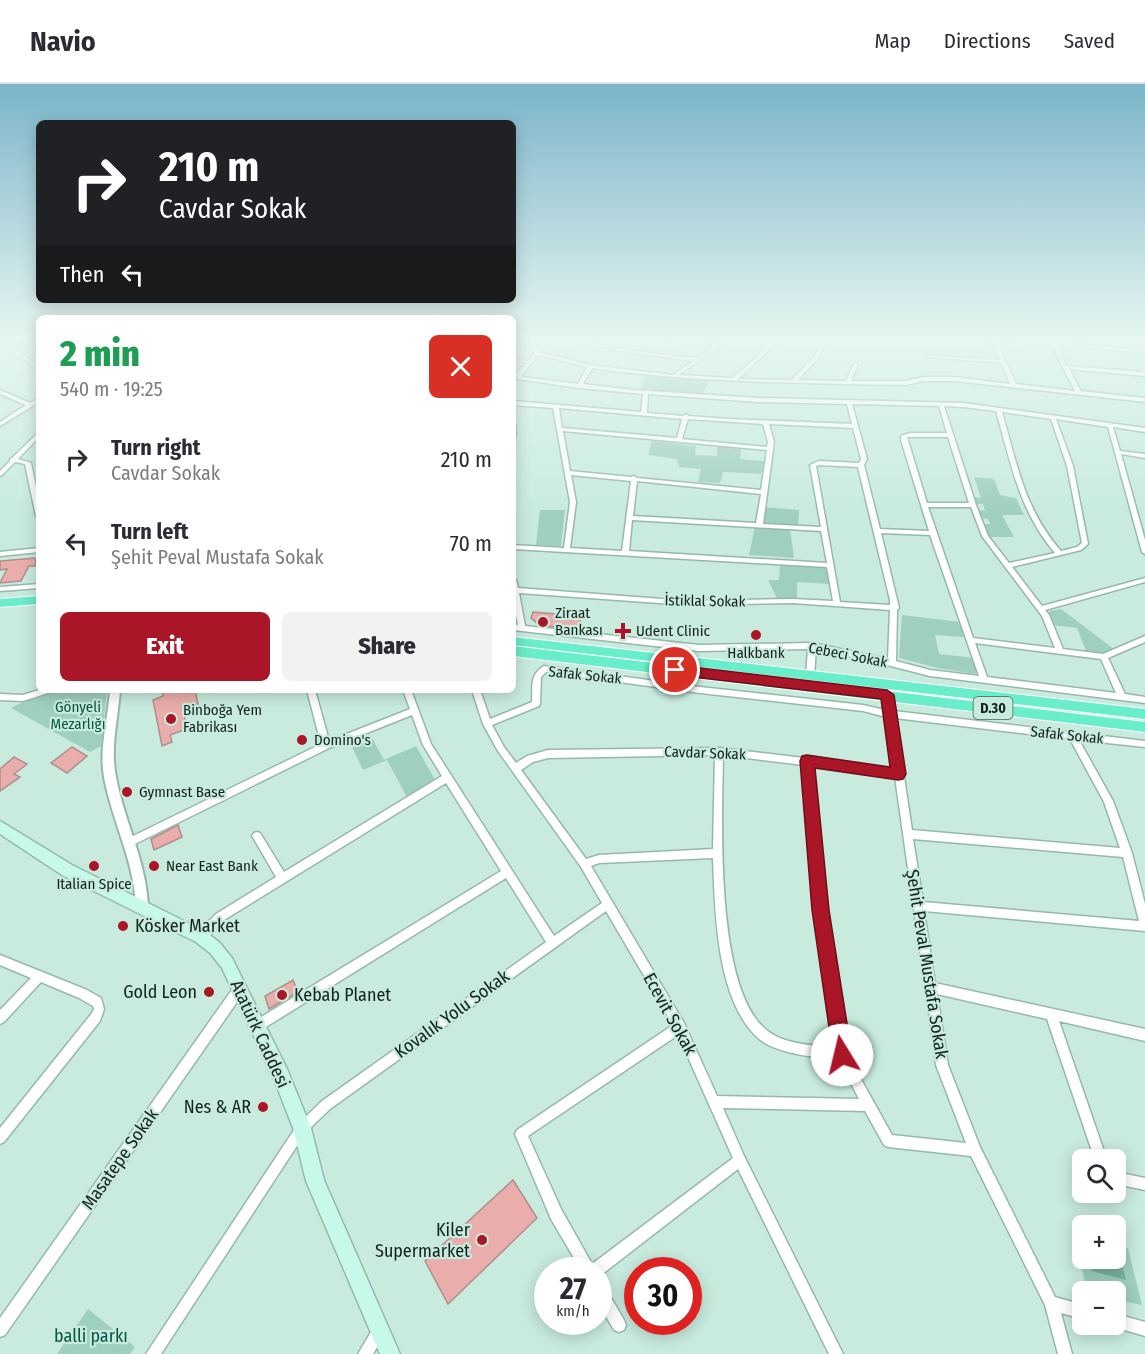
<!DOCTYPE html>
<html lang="en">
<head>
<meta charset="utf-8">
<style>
  :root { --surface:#fff; --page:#f2f2f3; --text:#2b2b33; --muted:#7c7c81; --line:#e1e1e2; --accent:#aa1528 }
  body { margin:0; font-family:"Fira Sans Condensed",sans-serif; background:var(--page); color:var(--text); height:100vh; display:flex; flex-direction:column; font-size:22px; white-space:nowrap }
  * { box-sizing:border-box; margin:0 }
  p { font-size:20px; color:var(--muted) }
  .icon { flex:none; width:33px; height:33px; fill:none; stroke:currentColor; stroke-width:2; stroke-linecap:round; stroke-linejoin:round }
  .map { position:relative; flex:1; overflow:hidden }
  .sheet { position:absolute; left:36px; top:231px; width:480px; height:378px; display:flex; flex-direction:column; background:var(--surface); border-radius:9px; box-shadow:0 3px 15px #0003 }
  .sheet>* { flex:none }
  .guide { position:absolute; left:36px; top:36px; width:480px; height:183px; border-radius:9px; box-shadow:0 3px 15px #0003; background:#202124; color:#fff; overflow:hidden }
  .fabs { position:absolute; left:1072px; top:1065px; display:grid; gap:12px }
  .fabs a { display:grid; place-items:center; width:54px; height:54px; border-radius:9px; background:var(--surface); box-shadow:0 3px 15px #0003; font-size:30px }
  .speed { position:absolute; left:534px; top:1173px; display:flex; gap:12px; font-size:30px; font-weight:700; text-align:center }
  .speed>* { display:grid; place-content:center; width:78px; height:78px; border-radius:50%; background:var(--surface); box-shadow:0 3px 15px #0003; line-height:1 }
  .speed small { font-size:15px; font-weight:400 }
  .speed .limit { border:9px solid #d22; background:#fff; color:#111 }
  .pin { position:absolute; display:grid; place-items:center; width:51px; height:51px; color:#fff; margin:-26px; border:3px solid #fff; border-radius:50%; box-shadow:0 2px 6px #0007 }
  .me { position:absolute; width:66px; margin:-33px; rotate:351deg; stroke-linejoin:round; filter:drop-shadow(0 0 4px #0008) }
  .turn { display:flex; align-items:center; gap:21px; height:126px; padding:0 24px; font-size:27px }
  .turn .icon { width:78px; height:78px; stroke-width:2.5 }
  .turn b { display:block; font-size:42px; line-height:51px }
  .then { display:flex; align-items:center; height:57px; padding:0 24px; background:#0003; gap:12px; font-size:22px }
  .round { display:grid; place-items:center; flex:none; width:63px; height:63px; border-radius:9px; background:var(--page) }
  .summary { display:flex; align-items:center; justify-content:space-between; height:102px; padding:0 24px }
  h1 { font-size:36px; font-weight:800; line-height:45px; color:#1e9e55 }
  .primary-button { display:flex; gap:12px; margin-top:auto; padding:12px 24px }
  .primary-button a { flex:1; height:69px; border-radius:9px; background:var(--accent); color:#fff; font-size:24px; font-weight:800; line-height:69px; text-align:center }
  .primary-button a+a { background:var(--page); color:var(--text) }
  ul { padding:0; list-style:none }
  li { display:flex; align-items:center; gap:18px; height:84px; padding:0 24px }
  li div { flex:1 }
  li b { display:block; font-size:22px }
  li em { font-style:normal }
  header { display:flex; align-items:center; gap:36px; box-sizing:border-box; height:84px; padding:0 30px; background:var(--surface); border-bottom:2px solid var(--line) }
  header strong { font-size:28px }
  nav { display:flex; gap:33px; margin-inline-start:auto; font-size:21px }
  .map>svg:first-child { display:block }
</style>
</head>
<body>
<header>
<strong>Navio</strong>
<nav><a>Map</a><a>Directions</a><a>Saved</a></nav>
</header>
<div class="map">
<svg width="1145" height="1270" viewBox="0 0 1145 1270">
  <rect width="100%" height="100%" fill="#c8ebde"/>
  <path fill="#9fcfbd" d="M2,253H39V262L24,267Z
    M646,290L711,295L702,310L640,307Z
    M652,357L696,362L695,371L717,372V361L741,365L740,375L765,377L761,390L723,388L720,399L698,398L701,385L679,383L677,375L648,371Z
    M974,393L994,395L1000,411L1016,414L1024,431H1002L1014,453H989L983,440H990L988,435L982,434L979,426L985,427L983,420H977L974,413L981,414Z
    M763,423L799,426L798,442L763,439Z
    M540,426H565L561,462L536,461Z
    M755,443L790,445L794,474L749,471Z
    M780,480L826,484L829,500L797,498V514H777L768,496H779Z
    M1061,525L1115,566L1102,571L1087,569L1077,544L1053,541L1048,530L1050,527Z
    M902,531L960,538L965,553L935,551L939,570L975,574L976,590L938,584L899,574Z
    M47,606H107L101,662L90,668L11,624Z
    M371,652L384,676L416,662L436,698L408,715L387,676L363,686L351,661Z
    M1075,1154L1083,1156V1174H1116V1162L1128,1164L1142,1221L1116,1216V1208L1087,1207Z
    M88,1225L135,1263L130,1270H57Z"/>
  <path fill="#77b39e" d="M1089,1175L1121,1177L1126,1196L1092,1187Z"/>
  <path fill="#e9aeab" stroke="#b08e8c" stroke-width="1.5" d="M35,474L36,482H29L21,497L0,499L7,485L0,486V477Z
    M533,528L581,532L579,546L539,541L531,534Z
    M162,606H195L198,620L183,625L187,645L170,651L172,658L162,662L153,616L163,612Z
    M72,663L87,672L67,689L51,679Z
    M14,673L27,680L14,690L20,693L0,707V685Z
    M178,741L182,753L154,766L151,755Z
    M293,896L298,908L269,925L265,912Z
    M513,1096L537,1134L448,1220L425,1177Z"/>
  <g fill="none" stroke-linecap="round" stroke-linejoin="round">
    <defs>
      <path id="minor" d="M547,253H551L540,268L590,281L673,291L693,277L633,269L584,260L580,256L583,253H587L585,256L587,258L633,267L697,274L715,263L647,254L645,253H656L718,261L730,253H735L678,291L733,294L779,253H783L738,295L792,296L815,271L825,253H829L819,273L798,296L846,297L854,280L856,279L858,280L851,297H906L924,293H954L1010,300L1002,279L926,273L924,272L926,271L1000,276L991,256L951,254L927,255L925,254L926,253L1013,254L1142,266L1136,253H1140L1145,262V269L1056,261L1067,282L1145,288V292L1069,285L1081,307L1145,314V318L954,297H924L906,301C801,299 696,299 592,284L583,300L634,306L758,314L963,319L1145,344V348L1113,343L1120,367L1145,370V374L1121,370L1145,456V470L1142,468L1108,343L1056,335L1073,382L1088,460L1081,466L1012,483L1042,522L1145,494V498L1045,526L1049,531L1063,565L1103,570L1145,552V558L1108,574L1125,610L1145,613V619L930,592L883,580L816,565L814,592L810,595L806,592L808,565L699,567L513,546V540L518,541L513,515V494L516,496L518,504L688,517L793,515L833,517L827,483L513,465V461L564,464L570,418L553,324L513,321V317L641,328L643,310L579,304L518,295L516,291L526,279L513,276V274L528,277ZM996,256L1051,260L1075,307L1016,300ZM538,271L587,283L578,300L522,293V291ZM648,310L758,318L847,320L852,340L728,335L689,332L686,330L684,332L647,329ZM852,320L939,322L947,349H910L901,352V356L929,447L880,445L864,381L867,375ZM944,322L963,323L996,327C1011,379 1019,427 1055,469L1009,479L988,452L976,421ZM559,324L682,335L677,354L562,344ZM1002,328L1051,335L1067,382L1082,459L1077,463L1061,467C1024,425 1017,380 1002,328ZM688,335L763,340L768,358L767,363L682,355ZM769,340L853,344L861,375L859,379L819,377L810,381L821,443L763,440L774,358ZM563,347L767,366L761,406L637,394L634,392L631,393L570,387ZM907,353H948L969,419H927ZM819,381L858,383L890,516V521L840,518L816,382ZM571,391L631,397L622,467L570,464L576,418ZM637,397L761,410L756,439L633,432ZM928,423H971L982,452L1042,532L1055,564L973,554ZM632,436L821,447L827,479L629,467ZM881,449L930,451L979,592L930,586L896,577L897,526L899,524ZM519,509L688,521L793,519L890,526L888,575L812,559L699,561L525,542ZM975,559L1101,575L1116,609L987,593Z
        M0,306L30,319L39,314V318L0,342V338L26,321L0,310Z
        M513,340L516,342V353L513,355Z
        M39,348V353L18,375L31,379L39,417V434L36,432L25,380L15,378L2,391L0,392V387L10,377V375L12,374Z
        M39,464V468L0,472V468Z
        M39,500V504L0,507V503Z
        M544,582L700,603L863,621L885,626L883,611L887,608L891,611L894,627L1145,657V663L1079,656L1113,717L1132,769L1145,820V847L924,827L935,899L1145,945V957L1059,937L1107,1076H1095L1047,935L937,910L948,981L980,1063L1055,1213L1083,1221V1235L1061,1229L1072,1270H1058L1045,1221L971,1072L888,1063L884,1061L865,1027L723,1024L744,1072L843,1270H829L738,1085L601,1191L598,1192V1186H581L551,1135L515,1050L517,1046L673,941L606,827L330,1025L306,1048L161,1270H146L298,1040L322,1017L546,858L506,794L261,946L257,948L253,946L251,942L253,938L501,787L446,699L224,836L205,857L201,858L197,857L196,853L197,849L216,830L276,793L254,755L252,752L254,749L257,748L260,749L284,788L442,692L423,661L412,631L329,664L133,761L130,762L127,761L125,758L127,755L321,660L307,606H315L329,657L410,625L403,606H411L431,660L554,852L602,819L581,783L498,667L483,640L472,606H480L490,635L532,618C533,603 529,591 544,582ZM546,588L700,609L863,627L886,633L894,686L810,675L807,673L804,674L719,664L548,666L527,672L516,679L504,663L492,641L539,622L540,620L541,593ZM895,634L1070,655L1104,718L1120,764L912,746ZM715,671L713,765L599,771L586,775L521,686L533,678L548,674ZM723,671L803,681L815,826L835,964C814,961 787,961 769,948C714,910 722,734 723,671ZM812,683L895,693L913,820L912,822L914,826L925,900L924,903L926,907L936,981L966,1059L892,1051L847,970L825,826ZM913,755L1123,773L1139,837L923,818ZM713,774C715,827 716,917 759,955C777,970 815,973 839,976L859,1015L717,1012L684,939L591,782L599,779ZM678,951L733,1074L592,1180L561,1125L528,1052Z
        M39,606H52L51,608L23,617L0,616V610L23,611Z
        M0,871L87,906L101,914L104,925L100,937L4,1058L0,1060V1044L92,929L94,925L93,922L79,914L41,898L4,938L0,940V926L31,894L0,881Z
        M240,899L244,900L245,904L244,908L5,1251L0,1253V1234L236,900Z
        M1116,1088L1145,1094V1106L1116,1100Z
        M598,1198L603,1200L624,1236L626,1241L624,1246L619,1248L614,1246L598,1219Z
        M1116,1230L1145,1238V1252L1111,1242V1240H1116Z
        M379,1241L384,1243L386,1248L373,1270H358L374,1243Z"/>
      <path id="tertiary" d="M110,606H120C118,635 110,664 116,693C124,737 146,776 148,822L146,826L142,828L138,826L136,822C134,776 112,737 104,693C99,664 108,635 110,606Z"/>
      <path id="secondary" d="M0,257L39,281V286L0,262Z
        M0,737L72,781L206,848L220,859L232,874L287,985L311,1044L324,1096L400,1270H380L306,1097L293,1044L274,995L222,884L210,869L196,858L62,791L0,750Z"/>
      <path id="trunk" d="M39,512V520L0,523V515Z
        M513,553L1145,625V635L513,561Z
        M513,562L1145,638V648L513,572Z"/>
    </defs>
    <use href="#minor" stroke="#96b8ab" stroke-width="3"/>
    <use href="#tertiary" stroke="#96b8ab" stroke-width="4"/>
    <use href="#secondary" stroke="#96b8ab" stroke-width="3"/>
    <use href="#trunk" stroke="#fff" stroke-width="2"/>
    <use href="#minor" fill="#fff" fill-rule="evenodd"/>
    <use href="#tertiary" fill="#fff" fill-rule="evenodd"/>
    <use href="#secondary" fill="#c7f9eb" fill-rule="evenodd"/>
    <use href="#trunk" fill="#68eeca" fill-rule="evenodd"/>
  </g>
  <linearGradient id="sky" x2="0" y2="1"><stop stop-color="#7bb4ca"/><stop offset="0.59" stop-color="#e6f6f0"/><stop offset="1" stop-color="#e6f6f0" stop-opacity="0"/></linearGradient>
  <rect width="1145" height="431" fill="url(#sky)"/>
  <path fill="#aa1528" stroke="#6e0e1a" stroke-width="1.5" d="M675,581L887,606L894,611L906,690L903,695L898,696L815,684L829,826L852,971L849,978L842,981L836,978L833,971L812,826L800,677L802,672L807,671L890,683L881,615L675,591L669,586Z"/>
  <g fill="#aa1528" stroke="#c8ebde" stroke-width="2">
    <circle cx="543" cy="538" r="6"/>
    <path d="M620 538h6v6h6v6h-6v6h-6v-6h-6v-6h6z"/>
    <circle cx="756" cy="551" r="6"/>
    <circle cx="171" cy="635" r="6"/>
    <circle cx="302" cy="656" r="6"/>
    <circle cx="127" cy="708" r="6"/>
    <circle cx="94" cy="782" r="6"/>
    <circle cx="154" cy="782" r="6"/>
    <circle cx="123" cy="842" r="6"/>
    <circle cx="209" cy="908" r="6"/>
    <circle cx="282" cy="911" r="6"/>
    <circle cx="263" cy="1023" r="6"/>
    <circle cx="482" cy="1156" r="6"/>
  </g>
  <g text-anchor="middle" stroke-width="4.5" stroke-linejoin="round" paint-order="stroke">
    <rect fill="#c8ebde" stroke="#4b5f58" stroke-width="1.5" x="973.5" y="613" width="39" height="22" rx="4.5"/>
    <g font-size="14" font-weight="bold" fill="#15231e">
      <text x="993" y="629">D.30</text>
    </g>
    <g font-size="15" fill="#15231e" stroke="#c8ebde">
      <text transform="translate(705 517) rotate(1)" y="5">İstiklal Sokak</text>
      <text transform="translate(848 571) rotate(11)" y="5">Cebeci Sokak</text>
      <text transform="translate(585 591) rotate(6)" y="5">Safak Sokak</text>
      <text transform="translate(1067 651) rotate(6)" y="5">Safak Sokak</text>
      <text transform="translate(705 669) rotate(2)" y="5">Cavdar Sokak</text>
    </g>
    <g font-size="15" fill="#15231e" stroke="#c8ebde" text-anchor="start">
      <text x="555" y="534">Ziraat<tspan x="555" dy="17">Bankası</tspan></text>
      <text x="636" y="552">Udent Clinic</text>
      <text x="756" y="574" text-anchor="middle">Halkbank</text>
      <text x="183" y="631">Binboğa Yem<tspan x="183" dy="17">Fabrikası</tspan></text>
      <text x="314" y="661">Domino's</text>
      <text x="139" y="713">Gymnast Base</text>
      <text x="166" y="787">Near East Bank</text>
      <text x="94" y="805" text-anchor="middle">Italian Spice</text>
    </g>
    <g font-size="15" fill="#045844" stroke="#c8ebde">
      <text x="78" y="628">Gönyeli<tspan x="78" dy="17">Mezarlığı</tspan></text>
    </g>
    <g font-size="18" fill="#15231e" stroke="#c8ebde" text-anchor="end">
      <text x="135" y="848" text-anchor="start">Kösker Market</text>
      <text x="197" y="914">Gold Leon</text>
      <text x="294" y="917" text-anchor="start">Kebab Planet</text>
      <text x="251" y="1029">Nes &amp; AR</text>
      <text x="470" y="1152">Kiler<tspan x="470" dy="21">Supermarket</tspan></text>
    </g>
    <g font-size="18" fill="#15231e" stroke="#c8ebde">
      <text transform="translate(927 880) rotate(81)" y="6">Şehit Peval Mustafa Sokak</text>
      <text transform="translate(452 930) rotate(-36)" y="6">Kovalık Yolu Sokak</text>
      <text transform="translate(670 930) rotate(61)" y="6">Ecevit Sokak</text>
      <text transform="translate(260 950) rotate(65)" y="6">Atatürk Caddesi</text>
      <text transform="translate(120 1075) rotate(-55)" y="6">Masatepe Sokak</text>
    </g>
    <g font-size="18" fill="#045844" stroke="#c8ebde">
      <text x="91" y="1258">balli parkı</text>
    </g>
  </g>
</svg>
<div class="fabs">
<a><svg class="icon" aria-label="search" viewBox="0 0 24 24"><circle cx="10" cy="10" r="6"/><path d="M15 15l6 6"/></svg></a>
<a>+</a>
<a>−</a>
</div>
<div class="speed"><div>27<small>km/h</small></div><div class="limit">30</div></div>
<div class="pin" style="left:675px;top:586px;background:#d93025"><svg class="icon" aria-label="arrive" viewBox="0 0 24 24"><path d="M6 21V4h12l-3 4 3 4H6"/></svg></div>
<svg class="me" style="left:842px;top:971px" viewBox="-20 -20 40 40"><circle r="19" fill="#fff"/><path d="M0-13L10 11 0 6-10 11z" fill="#aa1528"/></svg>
<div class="guide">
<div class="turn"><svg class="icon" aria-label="right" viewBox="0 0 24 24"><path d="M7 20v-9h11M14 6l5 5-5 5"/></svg><div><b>210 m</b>Cavdar Sokak</div></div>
<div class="then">Then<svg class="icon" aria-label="left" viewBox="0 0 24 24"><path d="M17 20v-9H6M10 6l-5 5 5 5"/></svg></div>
</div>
<section class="sheet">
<div class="summary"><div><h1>2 min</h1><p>540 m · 19:25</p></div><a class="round" style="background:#d93025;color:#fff"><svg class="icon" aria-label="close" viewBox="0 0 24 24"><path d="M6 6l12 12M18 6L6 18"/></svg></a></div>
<ul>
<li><svg class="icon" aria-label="right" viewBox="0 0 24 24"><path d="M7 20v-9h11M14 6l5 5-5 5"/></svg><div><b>Turn right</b><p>Cavdar Sokak</p></div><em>210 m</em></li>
<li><svg class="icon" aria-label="left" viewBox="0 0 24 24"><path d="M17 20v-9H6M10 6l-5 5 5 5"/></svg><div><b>Turn left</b><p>Şehit Peval Mustafa Sokak</p></div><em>70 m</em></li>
</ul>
<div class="primary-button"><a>Exit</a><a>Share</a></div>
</section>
</div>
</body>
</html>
